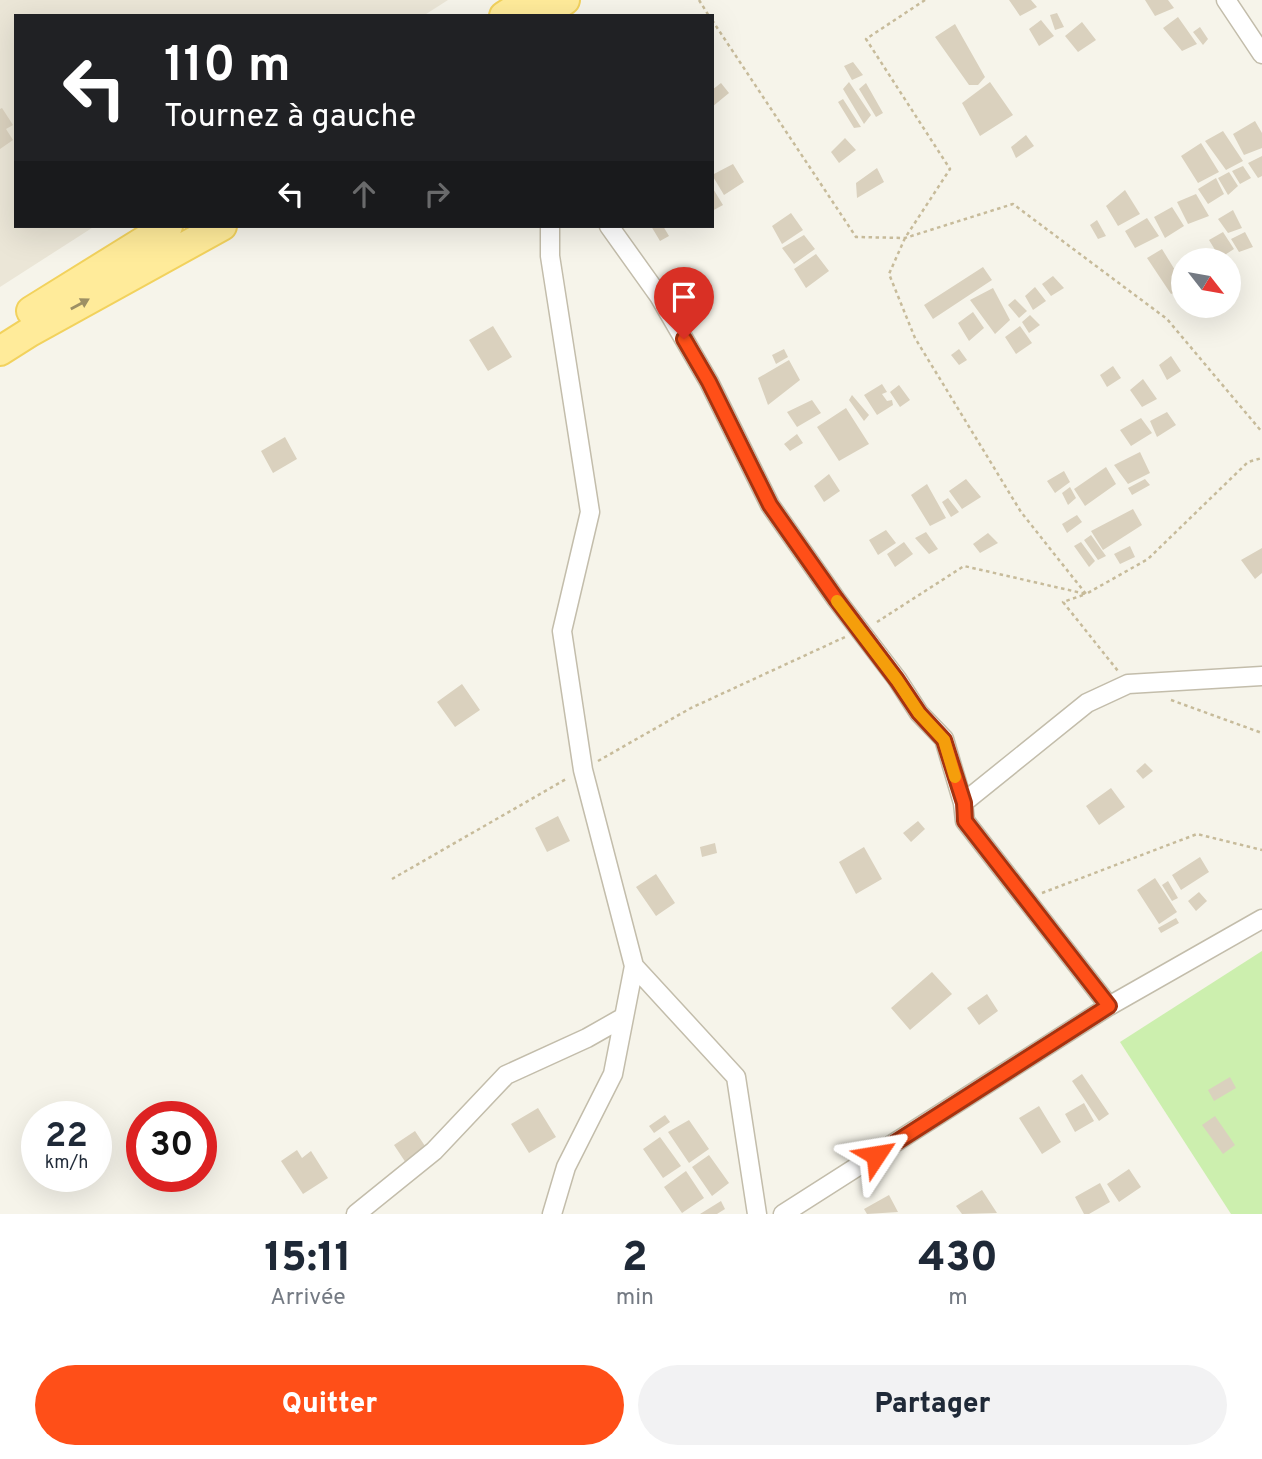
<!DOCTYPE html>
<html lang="fr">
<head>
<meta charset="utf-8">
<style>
  :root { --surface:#fff; --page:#f2f2f3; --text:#1f2937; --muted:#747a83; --accent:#ff4f18 }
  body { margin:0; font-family:Overpass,sans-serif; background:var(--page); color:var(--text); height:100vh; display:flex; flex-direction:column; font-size:26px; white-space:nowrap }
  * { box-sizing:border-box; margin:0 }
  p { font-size:23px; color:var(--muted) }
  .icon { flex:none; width:38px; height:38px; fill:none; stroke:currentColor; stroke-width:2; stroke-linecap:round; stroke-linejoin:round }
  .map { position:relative; height:1214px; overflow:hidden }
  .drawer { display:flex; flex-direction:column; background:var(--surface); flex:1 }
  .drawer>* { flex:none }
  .banner { position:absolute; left:14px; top:14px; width:700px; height:214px; border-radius:0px; box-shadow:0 7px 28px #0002; background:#202124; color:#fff; overflow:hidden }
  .needle { width:46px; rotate:121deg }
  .buttons { position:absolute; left:1171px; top:248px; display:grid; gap:14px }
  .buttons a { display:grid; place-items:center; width:70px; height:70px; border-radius:50%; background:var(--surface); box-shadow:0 7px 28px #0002; font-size:35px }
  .speed { position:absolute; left:21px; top:1101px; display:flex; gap:14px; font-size:35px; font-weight:700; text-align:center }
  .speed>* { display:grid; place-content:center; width:91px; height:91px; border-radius:50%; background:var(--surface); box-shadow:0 7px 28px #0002; line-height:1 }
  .speed small { font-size:18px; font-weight:400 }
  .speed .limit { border:10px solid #d22; background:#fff; color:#111 }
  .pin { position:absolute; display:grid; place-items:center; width:60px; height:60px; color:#fff; margin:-72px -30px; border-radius:50% 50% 50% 0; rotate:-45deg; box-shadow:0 0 7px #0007 }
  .pin .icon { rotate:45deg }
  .me { position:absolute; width:77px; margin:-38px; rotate:57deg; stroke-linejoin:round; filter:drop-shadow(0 0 5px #0008) }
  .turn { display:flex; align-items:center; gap:24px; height:147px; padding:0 35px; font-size:32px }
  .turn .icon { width:91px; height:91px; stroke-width:2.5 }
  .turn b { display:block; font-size:49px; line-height:60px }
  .lanes { display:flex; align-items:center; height:66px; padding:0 35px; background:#0003; justify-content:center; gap:35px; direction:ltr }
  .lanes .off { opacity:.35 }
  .eta { display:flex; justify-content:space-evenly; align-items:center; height:119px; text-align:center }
  .eta b { font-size:42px; font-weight:800; line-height:49px }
  .button { display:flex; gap:14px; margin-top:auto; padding:14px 35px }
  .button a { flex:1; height:80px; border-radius:42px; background:var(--accent); color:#fff; font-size:28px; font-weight:800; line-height:80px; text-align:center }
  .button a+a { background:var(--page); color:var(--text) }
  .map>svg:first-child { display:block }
</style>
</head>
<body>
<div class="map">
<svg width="1262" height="1214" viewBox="0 0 1262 1214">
  <rect width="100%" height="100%" fill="#f6f4ea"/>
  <path fill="#ebe6d7" d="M0,0H448L423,16H16V226H95L0,287Z"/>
  <path fill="#ccefae" d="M1262,951V1214H1231L1120,1042Z"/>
  <path fill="#dad1be" d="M1009,0H1031L1037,7L1020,16Z
    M1145,0H1168L1174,8L1155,16Z
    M1057,13L1064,27L1055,30L1050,15Z
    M1178,17L1197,44L1182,51L1163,28Z
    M1041,20L1054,36L1039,46L1029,29Z
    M1082,22L1096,40L1078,52L1065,36Z
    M955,24L985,77L978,85H969L935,37Z
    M1200,27L1208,39L1203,45L1193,32Z
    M853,62L863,75L852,80L844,66Z
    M849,82L871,115L864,124L843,89Z
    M990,82L1013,115L980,136L962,103Z
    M721,83L729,93L712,107V90Z
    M866,83L883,113L876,117L859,89Z
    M843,99L861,127L854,128L838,102Z
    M2,108L13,125L6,129L13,140L0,149V109Z
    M1255,121L1262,133V148L1244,155L1233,134Z
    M1223,131L1243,161L1226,170L1205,141Z
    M1026,135L1034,146L1016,158L1011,147Z
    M845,138L856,150L839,163L831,152Z
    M1201,143L1219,172L1198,183L1181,156Z
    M1262,156V176L1258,178L1248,163Z
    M733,164L744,182L724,195L712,175Z
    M1243,166L1251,178L1240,184L1232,171Z
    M877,168L884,182L857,198L856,183Z
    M1229,172L1238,186L1228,195L1218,178Z
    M1216,178L1224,194L1208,204L1198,189Z
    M712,187L723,205L712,211Z
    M1125,190L1140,214L1118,226L1106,206Z
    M1196,194L1209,216L1188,224L1177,202Z
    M1172,207L1184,226L1165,238L1154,217Z
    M1233,210L1242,228L1228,233L1218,219Z
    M791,213L803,230L782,244L772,226Z
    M1147,218L1159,236L1135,248L1125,231Z
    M1097,220L1106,236L1098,239L1090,225Z
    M651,226H663L669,236L660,241Z
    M1223,232L1234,249L1220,258L1209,240Z
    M1245,232L1253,247L1239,252L1231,239Z
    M804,235L815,249L794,264L782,248Z
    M1162,249L1183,283V289L1171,294L1147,258Z
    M816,254L829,271L806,288L794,269Z
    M983,267L992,280L933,319L924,305Z
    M1053,276L1064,288L1051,296L1042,284Z
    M1035,287L1046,301L1033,310L1025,296Z
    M993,288L1010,320L995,334L970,300Z
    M1015,299L1027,311L1019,318L1008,305Z
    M973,312L984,328L969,341L958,323Z
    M1030,315L1040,325L1029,333L1022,322Z
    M493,326L512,357L488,371L469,340Z
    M1020,326L1032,343L1016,354L1005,337Z
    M784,349L788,357L776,364L772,355Z
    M959,349L967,360L959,365L951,355Z
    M1171,356L1181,371L1167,380L1159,365Z
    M789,360L800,380L768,405L758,378Z
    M1113,366L1121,378L1107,387L1100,375Z
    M1143,379L1157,399L1142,407L1130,390Z
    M882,384L887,392L882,394L887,401L892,400L893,405L877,415L864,395Z
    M899,385L910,400L900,407L890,392Z
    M852,395L869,415L864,421L849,400Z
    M812,400L821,413L797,427L787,412Z
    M846,408L869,444L839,461L817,427Z
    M1167,412L1176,425L1157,437L1150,421Z
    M1141,418L1152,433L1131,446L1120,430Z
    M797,434L803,443L790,451L784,444Z
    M285,437L297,459L273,473L261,451Z
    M1140,452L1150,473L1128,484L1114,465Z
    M1106,467L1116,484L1085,506L1074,489Z
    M1064,471L1070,482L1055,493L1047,481Z
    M829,474L840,491L824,502L814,486Z
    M966,479L981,497L962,509L949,491Z
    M1145,479L1150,485L1132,495L1128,488Z
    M927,484L946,518L930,526L911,495Z
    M1070,487L1076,498L1068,505L1062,493Z
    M948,498L959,512L951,517L942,502Z
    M1133,509L1142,525L1103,550L1091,531Z
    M1077,515L1082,522L1067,533L1062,524Z
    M886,530L896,543L878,555L869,540Z
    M926,532L938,549L929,554L915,538Z
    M988,533L998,543L980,553L973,544Z
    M1091,535L1106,556L1098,560L1084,540Z
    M904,542L913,554L895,567L887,554Z
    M1081,542L1095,561L1089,567L1074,546Z
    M1130,546L1135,557L1120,564L1114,554Z
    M1262,548V573L1255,579L1241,560Z
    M462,684L480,710L455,727L437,702Z
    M1145,763L1153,771L1143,779L1136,771Z
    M1111,788L1125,807L1099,825L1086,806Z
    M558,816L570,841L547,852L535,828Z
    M918,821L925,829L911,842L903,833Z
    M715,843L717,853L702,857L700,847Z
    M864,847L882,879L856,894L839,862Z
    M1200,857L1209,872L1181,890L1172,875Z
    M656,874L675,903L656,916L636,887Z
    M1155,878L1177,912L1159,924L1137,890Z
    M1168,881L1178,898L1172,901L1162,885Z
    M1199,892L1207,901L1196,911L1188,901Z
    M1176,918L1179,923L1161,933L1158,928Z
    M932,972L952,994L910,1030L891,1008Z
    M987,994L998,1011L979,1025L967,1008Z
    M1082,1074L1109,1114L1099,1121L1072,1081Z
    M1230,1077L1236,1088L1214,1101L1208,1090Z
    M1084,1103L1094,1121L1075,1132L1065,1114Z
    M1039,1106L1061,1142L1042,1154L1019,1118Z
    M538,1108L556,1137L529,1153L511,1124Z
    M665,1115L670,1122L654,1133L649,1126Z
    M1215,1116L1235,1145L1223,1154L1202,1125Z
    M689,1120L709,1149L689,1163L668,1132Z
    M415,1131L427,1149L406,1163L394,1145Z
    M660,1137L681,1166L663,1178L643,1149Z
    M297,1150L302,1158L311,1151L328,1178L303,1194L281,1161Z
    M709,1155L729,1183L712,1196L692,1167Z
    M1129,1169L1141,1187L1119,1202L1107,1184Z
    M686,1171L704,1198L682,1213L664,1187Z
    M1100,1183L1110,1202L1089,1214H1084L1075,1197Z
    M982,1190L997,1213L962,1214L956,1206Z
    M889,1195L898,1212L867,1214L864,1209Z
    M721,1201L725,1209L717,1214H700Z"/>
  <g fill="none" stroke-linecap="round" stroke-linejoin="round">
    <defs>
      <path id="minor" d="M1226,0L1262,54
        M550,226V256L590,512L562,631L583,770L634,966L613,1074L566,1167L552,1214
        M609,226L659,296L709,382L770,505L836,599L897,679L919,713L944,739L963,803L965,821L1109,1006
        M963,803L1087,703L1128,684L1262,676
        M634,966L736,1077L757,1214
        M356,1214L434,1151L506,1075L587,1038L624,1017
        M783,1214L1109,1006L1262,919"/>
      <path id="primary" d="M504,16L529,0
        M542,16L565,0
        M31,311L168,226
        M0,351L30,332L222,226"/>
    </defs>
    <use href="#minor" stroke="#c3bdab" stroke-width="21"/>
    <use href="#primary" stroke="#f2d25d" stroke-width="32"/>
    <path stroke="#c7bb9a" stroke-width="2.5" stroke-dasharray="3.5 3.5" stroke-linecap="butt" d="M699,0L709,16
      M925,0L866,39L950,169L905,238L889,274L915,338L1021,512L1086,594L1063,602L1118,671
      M712,20L856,237L905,238L1013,204L1167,319L1262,432
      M877,622L964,566L1086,594L1148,559L1248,462L1262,458
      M1171,700L1262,733
      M598,761L691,708L845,637
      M392,879L568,778
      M1042,893L1197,834L1262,850"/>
    <use href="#minor" stroke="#fff" stroke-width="18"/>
    <use href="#primary" stroke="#ffeb9a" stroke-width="28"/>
  </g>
  <defs><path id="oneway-solid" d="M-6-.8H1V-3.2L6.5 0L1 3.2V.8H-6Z" transform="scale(1.75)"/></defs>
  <use fill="#9d9064" href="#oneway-solid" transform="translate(80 304) rotate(-29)"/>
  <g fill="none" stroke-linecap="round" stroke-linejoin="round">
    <defs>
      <path id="route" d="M684,339L709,382L770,505L836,599L897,680L919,713L944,740L964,803L965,821L1109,1006L876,1155"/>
    </defs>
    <use href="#route" stroke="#a63310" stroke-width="18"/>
    <use href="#route" stroke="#ff4f18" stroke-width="12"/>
    <path stroke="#f59e0b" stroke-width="12" d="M837,601L897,680L919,713L944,740L955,777"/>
  </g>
</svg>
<div class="buttons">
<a><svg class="needle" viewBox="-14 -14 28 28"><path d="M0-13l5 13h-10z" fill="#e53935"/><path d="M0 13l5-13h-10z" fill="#747a83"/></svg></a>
</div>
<div class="speed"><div>22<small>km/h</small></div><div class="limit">30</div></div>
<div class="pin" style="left:684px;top:339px;background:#d93025"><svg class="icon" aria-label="arrive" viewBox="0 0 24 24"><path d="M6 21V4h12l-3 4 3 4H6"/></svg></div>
<svg class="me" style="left:876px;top:1155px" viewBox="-20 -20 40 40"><path d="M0-17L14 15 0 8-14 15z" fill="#ff4f18" stroke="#fff" stroke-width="4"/></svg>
<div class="banner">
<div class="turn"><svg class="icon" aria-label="left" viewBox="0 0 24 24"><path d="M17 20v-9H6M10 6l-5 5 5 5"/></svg><div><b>110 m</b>Tournez à gauche</div></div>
<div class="lanes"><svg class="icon" aria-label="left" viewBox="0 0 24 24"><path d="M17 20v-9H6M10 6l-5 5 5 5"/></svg><svg class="icon off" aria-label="ahead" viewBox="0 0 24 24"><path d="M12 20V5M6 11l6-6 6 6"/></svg><svg class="icon off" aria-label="right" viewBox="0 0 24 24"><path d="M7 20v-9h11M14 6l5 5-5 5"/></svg></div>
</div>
</div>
<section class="drawer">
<div class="eta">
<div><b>15:11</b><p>Arrivée</p></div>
<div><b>2</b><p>min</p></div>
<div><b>430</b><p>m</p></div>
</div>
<div class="button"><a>Quitter</a><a>Partager</a></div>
</section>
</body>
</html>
